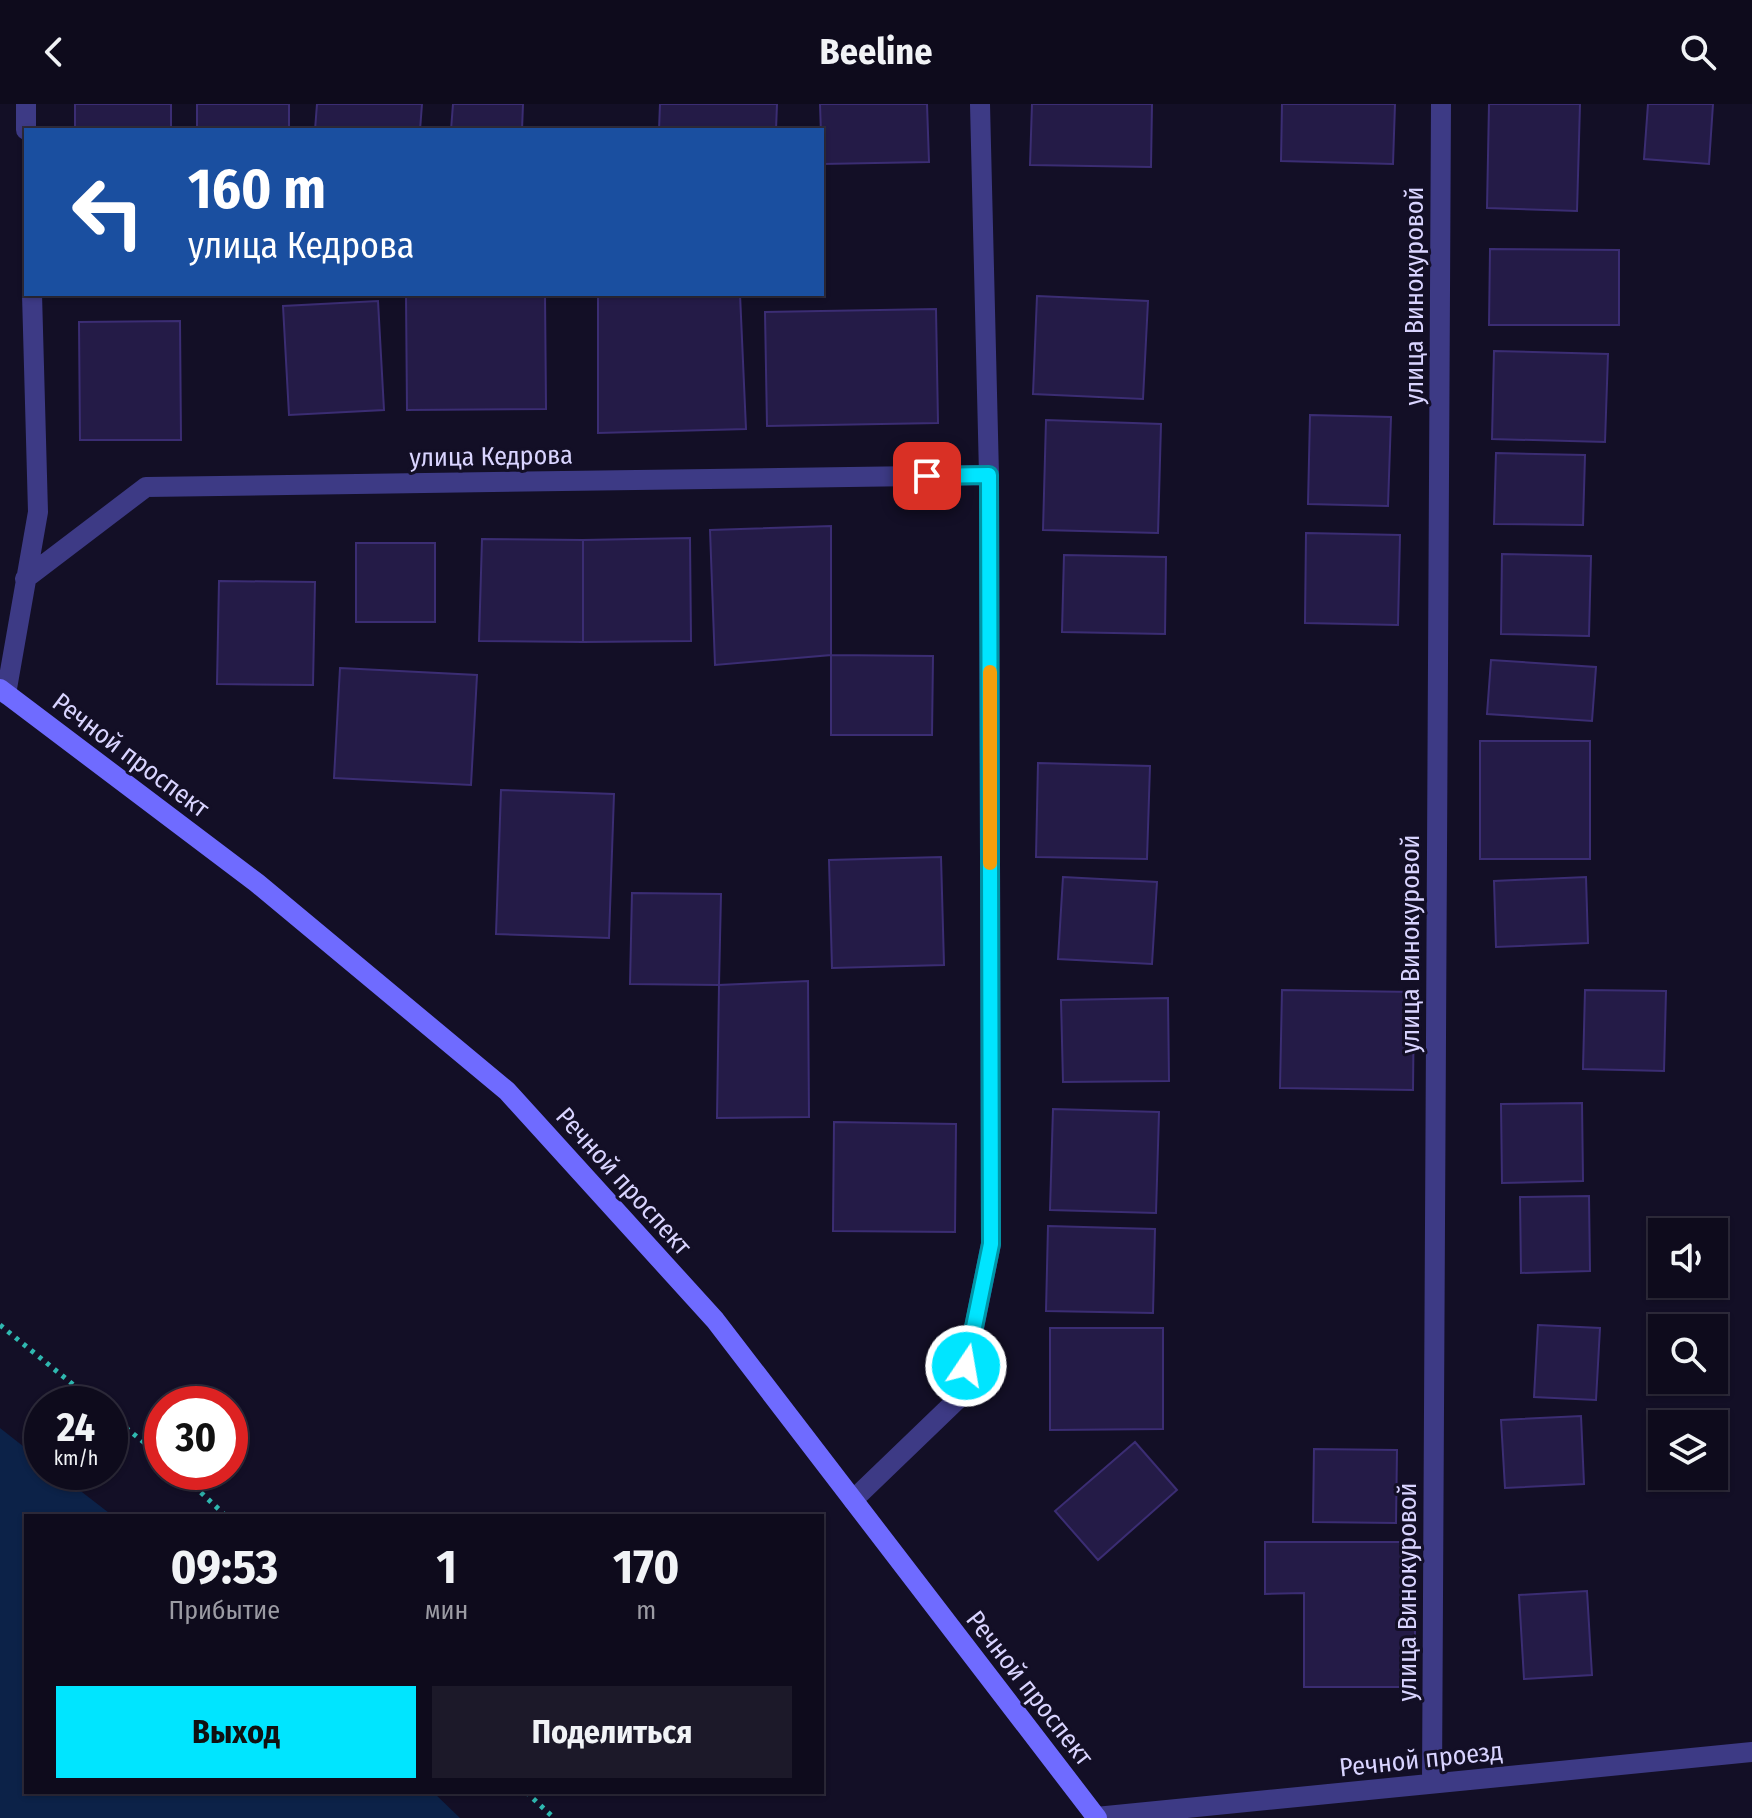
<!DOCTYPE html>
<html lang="ru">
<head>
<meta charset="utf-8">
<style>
  :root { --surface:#0e0b1c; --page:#1c1929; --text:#f1f3f6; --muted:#9b9ba3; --line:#2e2b3b; --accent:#00e5ff }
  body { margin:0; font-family:"Fira Sans Condensed",sans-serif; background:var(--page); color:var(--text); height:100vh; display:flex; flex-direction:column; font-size:30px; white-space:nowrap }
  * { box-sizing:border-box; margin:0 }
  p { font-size:26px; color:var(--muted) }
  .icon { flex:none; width:44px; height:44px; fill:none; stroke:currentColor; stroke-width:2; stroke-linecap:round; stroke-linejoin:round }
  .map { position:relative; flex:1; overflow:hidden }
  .details { position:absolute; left:24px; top:1410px; width:800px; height:280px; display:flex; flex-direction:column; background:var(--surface); border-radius:0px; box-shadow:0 2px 6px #0004,0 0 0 2px var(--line) }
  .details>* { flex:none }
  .top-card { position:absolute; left:24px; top:24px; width:800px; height:168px; border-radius:0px; box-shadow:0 2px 6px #0004,0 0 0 2px var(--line); background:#1a4fa0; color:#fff; overflow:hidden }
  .controls { position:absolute; left:1648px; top:1114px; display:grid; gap:16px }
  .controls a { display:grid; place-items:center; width:80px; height:80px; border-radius:0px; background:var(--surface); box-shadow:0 2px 6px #0004,0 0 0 2px var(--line); font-size:40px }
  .speed { position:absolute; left:24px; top:1282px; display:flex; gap:16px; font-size:40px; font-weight:700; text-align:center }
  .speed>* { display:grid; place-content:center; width:104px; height:104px; border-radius:50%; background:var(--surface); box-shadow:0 2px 6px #0004,0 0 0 2px var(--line); line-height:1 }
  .speed small { font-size:20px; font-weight:400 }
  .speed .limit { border:12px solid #d22; background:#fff; color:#111 }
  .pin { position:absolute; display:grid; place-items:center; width:68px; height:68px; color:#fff; margin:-34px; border-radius:16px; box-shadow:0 4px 12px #0006 }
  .me { position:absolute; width:88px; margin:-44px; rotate:12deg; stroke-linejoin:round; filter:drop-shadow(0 0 6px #0008) }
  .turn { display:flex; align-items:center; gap:28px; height:168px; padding:0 32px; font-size:36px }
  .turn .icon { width:104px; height:104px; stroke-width:2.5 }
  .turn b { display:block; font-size:56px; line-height:68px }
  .eta { display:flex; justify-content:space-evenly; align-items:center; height:136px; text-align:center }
  .eta b { font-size:48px; font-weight:700; line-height:56px }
  .cta { display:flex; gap:16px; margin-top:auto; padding:16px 32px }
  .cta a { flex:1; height:92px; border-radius:0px; background:var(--accent); color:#111; font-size:32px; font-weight:700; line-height:92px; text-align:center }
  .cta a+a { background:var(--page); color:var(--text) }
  header { display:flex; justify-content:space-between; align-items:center; height:104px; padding:0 32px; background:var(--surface); font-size:36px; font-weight:700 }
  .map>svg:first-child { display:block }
</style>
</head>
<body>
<header><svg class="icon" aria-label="back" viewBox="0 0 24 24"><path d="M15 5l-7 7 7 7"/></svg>Beeline<svg class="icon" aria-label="search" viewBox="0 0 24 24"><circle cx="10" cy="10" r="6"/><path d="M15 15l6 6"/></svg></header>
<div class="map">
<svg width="1752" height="1714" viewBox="0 0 1752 1714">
  <rect width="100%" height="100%" fill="#130f26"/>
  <path fill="#0c2248" d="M0,1324L42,1357V1368H56L113,1412H26V1688H433L460,1714H0Z"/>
  <path fill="#241b47" stroke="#3b2d73" stroke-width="2" d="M75,0H171V26H75Z
    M197,0H289V26H197Z
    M317,0H422L420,26H315Z
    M453,0H523L522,26H451Z
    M660,0H777L776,26H659Z
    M820,0H927L929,58L822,60Z
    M1032,0H1152L1151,63L1030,61Z
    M1282,0H1395L1393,60L1281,57Z
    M1489,0H1580L1577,107L1487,104Z
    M1648,0H1713L1709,60L1644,55Z
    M1490,145L1619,146V221H1489Z
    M406,190H545L546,305L407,306Z
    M598,190H740L746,325L598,329Z
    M1037,192L1148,197L1143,295L1033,290Z
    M378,197L384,306L289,311L283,202Z
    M936,205L938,319L767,322L765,208Z
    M180,217L181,336H80L79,218Z
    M1494,247L1608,250L1605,338L1492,335Z
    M1310,311L1391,313L1388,402L1308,400Z
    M1046,316L1161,320L1158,429L1043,426Z
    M1496,349L1585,351L1583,421L1494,420Z
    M831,422V551L715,561L710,426Z
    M1306,429L1400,431L1398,521L1305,519Z
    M690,434L691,537L583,538V436Z
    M482,435L583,436V538L479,537Z
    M356,439H435V518H356Z
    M1502,450L1591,452L1589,532L1501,530Z
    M1064,451L1166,453L1165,530L1062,528Z
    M219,477L315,478L313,581L217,580Z
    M831,551L933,552L932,631H831Z
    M1491,556L1596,563L1592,617L1487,610Z
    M340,564L477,571L471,681L334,674Z
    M1480,637H1590V755H1480Z
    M1038,659L1150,662L1147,755L1036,753Z
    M501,686L614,690L609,834L496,830Z
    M941,753L944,861L832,864L829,756Z
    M1063,773L1157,778L1152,860L1058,855Z
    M1586,773L1588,839L1496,843L1494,777Z
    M632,789L721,790L719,881L630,880Z
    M808,877L809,1013L717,1014L719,881Z
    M1282,886L1414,888L1413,986L1280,984Z
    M1585,886L1666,887L1664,967L1583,965Z
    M1168,894L1169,977L1063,978L1061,896Z
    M1582,999L1583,1077L1502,1079L1501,1000Z
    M1053,1005L1159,1008L1156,1109L1050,1106Z
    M834,1018L956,1020L955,1128L833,1127Z
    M1589,1092L1590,1167L1521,1169L1520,1093Z
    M1048,1122L1155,1125L1153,1209L1046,1207Z
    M1538,1221L1600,1224L1596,1296L1534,1293Z
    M1050,1224H1163V1325L1050,1326Z
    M1581,1312L1584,1380L1505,1384L1501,1316Z
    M1135,1338L1177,1386L1098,1456L1055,1407Z
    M1314,1345L1397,1346L1396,1419L1313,1418Z
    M1265,1438H1415V1583H1304V1489L1265,1490Z
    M1587,1487L1592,1571L1524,1575L1519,1491Z"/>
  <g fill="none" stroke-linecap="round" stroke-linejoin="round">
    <path stroke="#2fb8b0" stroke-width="5" stroke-dasharray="4 6" stroke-linecap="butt" d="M0,1221L97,1300
      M110,1311L162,1353
      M179,1368L226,1412
      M526,1688L554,1714"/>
    <path stroke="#3d3a85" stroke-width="20" d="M26,0V26
      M25,475L146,383L989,371
      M6,590L38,408L32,190
      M853,1396L960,1293L991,1140L989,371L980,0
      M1432,1680L1441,0
      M1096,1713L1752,1648"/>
    <path stroke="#6f6bff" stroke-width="20" d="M0,585L257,779L507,987L715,1216L1097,1714"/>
  </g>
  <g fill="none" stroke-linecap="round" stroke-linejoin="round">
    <defs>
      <path id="route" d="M927,372L989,371L991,1140L966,1262"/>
    </defs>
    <use href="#route" stroke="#0095a6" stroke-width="20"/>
    <use href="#route" stroke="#00e5ff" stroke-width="14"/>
    <path stroke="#f59e0b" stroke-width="14" d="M990,568V759"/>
  </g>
  <g text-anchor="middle" stroke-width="6" stroke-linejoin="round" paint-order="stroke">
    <g font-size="26" fill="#d9d4ff" stroke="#130f26">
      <text transform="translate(1414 192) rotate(-90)" y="9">улица Винокуровой</text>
      <text transform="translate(491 352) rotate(-1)" y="9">улица Кедрова</text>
      <text transform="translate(131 651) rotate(37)" y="9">Речной проспект</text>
      <text transform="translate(1410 840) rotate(-90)" y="9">улица Винокуровой</text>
      <text transform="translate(624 1077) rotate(48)" y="9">Речной проспект</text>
      <text transform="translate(1407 1488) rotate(-90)" y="9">улица Винокуровой</text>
      <text transform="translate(1030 1584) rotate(52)" y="9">Речной проспект</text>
      <text transform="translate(1421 1655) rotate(-6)" y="9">Речной проезд</text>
    </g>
  </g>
</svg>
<div class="controls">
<a><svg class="icon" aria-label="sound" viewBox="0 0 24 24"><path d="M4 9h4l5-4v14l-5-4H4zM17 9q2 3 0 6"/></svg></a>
<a><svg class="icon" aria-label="search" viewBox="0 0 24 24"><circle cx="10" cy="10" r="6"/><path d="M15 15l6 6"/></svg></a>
<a><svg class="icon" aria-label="layers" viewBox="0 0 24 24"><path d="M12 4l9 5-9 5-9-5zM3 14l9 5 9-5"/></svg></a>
</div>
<div class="speed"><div>24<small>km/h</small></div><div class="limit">30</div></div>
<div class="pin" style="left:927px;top:372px;background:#d93025"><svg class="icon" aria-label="arrive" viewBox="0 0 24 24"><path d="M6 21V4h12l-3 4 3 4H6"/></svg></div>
<svg class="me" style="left:966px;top:1262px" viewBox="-20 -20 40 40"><circle r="17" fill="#00e5ff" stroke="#fff" stroke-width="3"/><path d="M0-11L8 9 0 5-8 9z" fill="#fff"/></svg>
<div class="top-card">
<div class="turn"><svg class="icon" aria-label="left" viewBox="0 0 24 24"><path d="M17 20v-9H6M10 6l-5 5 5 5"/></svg><div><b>160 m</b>улица Кедрова</div></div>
</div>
<section class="details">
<div class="eta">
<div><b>09:53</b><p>Прибытие</p></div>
<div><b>1</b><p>мин</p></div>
<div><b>170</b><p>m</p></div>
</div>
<div class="cta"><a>Выход</a><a>Поделиться</a></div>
</section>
</div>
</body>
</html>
